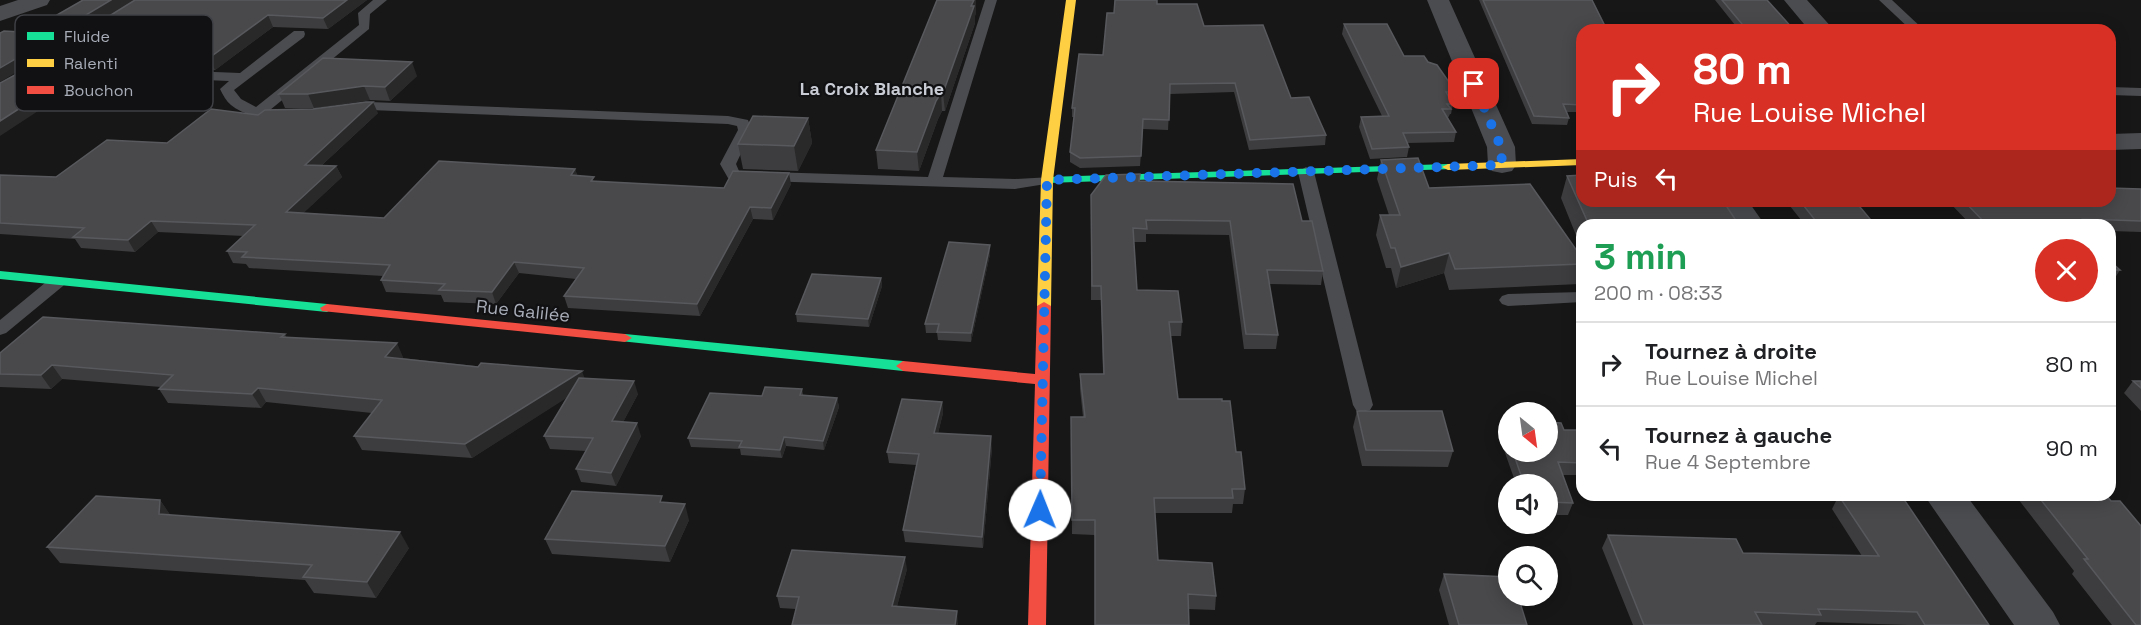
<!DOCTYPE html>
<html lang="fr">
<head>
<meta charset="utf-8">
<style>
  :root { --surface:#fff; --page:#f2f2f2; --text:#202124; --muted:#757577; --line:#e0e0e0 }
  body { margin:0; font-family:"Space Grotesk",sans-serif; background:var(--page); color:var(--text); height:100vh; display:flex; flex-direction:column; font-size:22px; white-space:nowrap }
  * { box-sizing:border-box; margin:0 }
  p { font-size:20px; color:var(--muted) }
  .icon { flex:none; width:33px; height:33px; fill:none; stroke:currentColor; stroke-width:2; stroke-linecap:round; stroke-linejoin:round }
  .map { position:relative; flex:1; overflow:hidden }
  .side { position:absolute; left:1576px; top:219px; width:540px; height:282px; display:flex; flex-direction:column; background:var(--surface); border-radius:18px; box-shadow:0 3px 15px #0003 }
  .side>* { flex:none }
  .hud { position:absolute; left:1576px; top:24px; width:540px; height:183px; border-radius:18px; box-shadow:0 3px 15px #0003; background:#d93025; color:#fff; overflow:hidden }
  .needle { width:39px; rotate:151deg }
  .buttons { position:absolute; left:1498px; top:402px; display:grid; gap:12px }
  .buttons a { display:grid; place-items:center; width:60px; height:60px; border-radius:50%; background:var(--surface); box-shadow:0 3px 15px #0003; font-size:30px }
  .pin { position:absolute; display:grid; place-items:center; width:51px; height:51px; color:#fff; margin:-26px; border-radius:12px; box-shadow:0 3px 9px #0006 }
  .me { position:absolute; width:66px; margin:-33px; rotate:1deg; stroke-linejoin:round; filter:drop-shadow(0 0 4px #0008) }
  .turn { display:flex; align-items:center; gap:21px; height:126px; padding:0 18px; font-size:27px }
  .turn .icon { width:78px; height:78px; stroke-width:2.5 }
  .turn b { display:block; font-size:42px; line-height:51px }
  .then { display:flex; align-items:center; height:57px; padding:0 18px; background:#0003; gap:12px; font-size:22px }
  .round { display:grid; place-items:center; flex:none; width:63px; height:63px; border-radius:32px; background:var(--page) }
  .headline { display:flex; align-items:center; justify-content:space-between; height:102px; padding:0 18px }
  h1 { font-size:36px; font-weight:700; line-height:45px; color:#1e9e55 }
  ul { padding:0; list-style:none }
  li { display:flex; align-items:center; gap:18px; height:84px; padding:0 18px; border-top:2px solid var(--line) }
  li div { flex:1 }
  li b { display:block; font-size:22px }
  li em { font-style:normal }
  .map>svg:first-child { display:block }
</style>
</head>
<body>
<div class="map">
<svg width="2141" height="625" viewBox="0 0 2141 625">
  <rect width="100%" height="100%" fill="#171717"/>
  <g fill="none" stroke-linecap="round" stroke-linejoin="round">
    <path fill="#4b4c50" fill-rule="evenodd" d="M373,0H387L370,14L369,29L270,110L289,112L291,115C280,126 242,115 231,105C226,101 223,95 220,89L229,81L62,74L55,70L62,66L240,73L294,31H304L305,34L304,37L234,90L241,99L256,107L359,25L358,13Z
      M985,0H997L943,177L1015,179L1052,177L1055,180L1052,183L1015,189L733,180L728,178L720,164L738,130L737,126L728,124L370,110L353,113L346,109L348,106L370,102L728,116L748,120L752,130L736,164L739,171L928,177Z
      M1879,0H1892L1924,30H1911Z
      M0,32L85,35L91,39L0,95V85L71,42L6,39L0,41Z
      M2110,87L2141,88V96L2110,95Z
      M1306,167L1314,172L1373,405L1370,410L1363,412L1356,410L1353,405L1298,172Z
      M57,277L63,278L66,282L63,286L6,333L0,335V320L51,278Z
      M1582,292V302L1508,306L1502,304L1499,300L1502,296L1508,294Z"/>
    <path fill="#4b4c50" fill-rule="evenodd" d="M18,0H50L47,5L0,21V6Z
      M1427,0H1449L1515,147L1516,165L1512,171L1502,173L1492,171L1488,165L1487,147Z
      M1784,0H1807L1834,30H1809Z
      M2141,133V149L2110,150V134Z
      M1718,201H1748L1765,225H1735Z
      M1924,495H1966L2053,612L2060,625H2014Z"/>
    <path fill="#16e098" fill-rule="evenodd" d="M1448,164L1454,167L1452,169L1047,183L1041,180L1047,177Z
      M0,271L327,304L334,308L327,312L0,279Z
      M625,334L903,361L910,366L903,371L620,341L618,338Z"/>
    <path fill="#ffcf43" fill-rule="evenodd" d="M1066,0H1076L1053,180L1051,306L1044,310L1037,306L1041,180Z
      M1582,159V165L1448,170L1442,167L1448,164Z"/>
    <path fill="#f24e42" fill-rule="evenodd" d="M1044,302L1051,306L1046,625H1028L1035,384L903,371L896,366L903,361L1035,374L1037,306Z
      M327,304L625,334L632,338L625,342L322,311L320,308Z"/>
  </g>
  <path fill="#3d3d3f" d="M367,0L328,29L273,27L215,70L58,64L51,52L82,33L55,32L48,20Z
    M937,0H976V12L975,16V23L945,111H942L938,119L919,171L878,169L876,150Z
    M1479,0H1592L1582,30V112H1567L1569,118L1567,125L1532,124Z
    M1715,0H1767L1794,30H1739Z
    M1157,4L1204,26L1291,98L1326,135L1325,145L1249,150L1234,92L1170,94L1168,130L1143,129L1140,166L1080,168L1070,162V152L1074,117H1072V108L1103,55L1114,13Z
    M1344,24L1404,56L1428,62L1456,92L1454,101H1452L1453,104L1451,114H1450L1448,118L1456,132L1454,142L1407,143L1409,147L1407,157L1370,159L1359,127L1361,117L1382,116L1342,34Z
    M417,76L390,101L370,100L314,108H285L279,94Z
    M378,113L321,166H336L342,177L303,213L384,218L575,169L577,175L595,181L724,188L791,184L773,220L753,219L700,316L568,308L564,296L576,279L519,273L496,304L444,302L441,295L386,292L381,280L383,276L249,268L246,264L233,263L227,251L244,236L158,232L135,252L81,248L75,239L0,234V175L56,177L258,115Z
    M808,118L812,143L798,171L743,169L738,144Z
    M1381,160L1429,188L1582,258V276L1580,284L1449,290L1444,273L1396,288L1391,268H1386L1376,235L1380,215H1389L1377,179Z
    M1567,176L1739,225H1582V250L1561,198Z
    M1139,181L1302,221L1323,271L1321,285L1269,284L1278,335L1276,349H1244L1229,235L1146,234V242H1134L1137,290L1182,322L1181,336H1170L1178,399L1236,452L1245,489L1243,504H1233L1232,513H1155L1158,560L1216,596L1215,610L1188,609L1094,535L1072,534L1071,417H1083L1080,389V374H1103L1101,300H1091V195Z
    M2141,189V232L2110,231V225H1971L1948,201H2110Z
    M1786,201H1855L1875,225H1805Z
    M990,254L971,342L938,340L937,333H926L925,324Z
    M2110,261L2120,270L2113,281H2110Z
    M881,278L882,286L869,327L797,322L796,314Z
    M285,334L286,337L403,357L402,358L585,378L638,394L623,422L641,436L616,486L581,482L576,469L586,451L550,449L544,436L567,397L472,458L362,450L354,436L372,413L266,402L261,408L168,403L159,389L161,387L62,379L51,389L0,387V353Z
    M2133,381H2141V411L2124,393Z
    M802,389L803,395L837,398L839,407L824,450L786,446L782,458L741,455L740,449L691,447L688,438L762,396Z
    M942,402L943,413L938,433L992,448L983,548L905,542L903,530L916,465L889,463L887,452Z
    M1357,411L1453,451L1448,467L1362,466L1353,427Z
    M1502,421H1509V452H1548L1564,430H1582V475H1562L1573,503L1568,515H1548V484H1516L1498,433Z
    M1835,495H1901L1989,625H1908L1817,622L1815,625H1633L1602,548L1608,535L1743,553L1862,556L1832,509L1837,499Z
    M2015,495H2106L2111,501L2141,625H2112L2072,574L2074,571Z
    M160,500L170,515L409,548L376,598L314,593L305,580L60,563L47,547Z
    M689,520L670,562L552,554L545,539Z
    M907,569L897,606L958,623V625H792L796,609L780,608L777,596Z
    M1444,574L1527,625H1449L1439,590Z"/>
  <path fill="#29292a" d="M111,0H136L82,33L76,21Z
    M347,0H367L328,29L323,18Z
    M974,0H976V12L975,16V23L945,111L943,93Z
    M268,15L273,27L215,70L209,58Z
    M58,34L64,44L0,82V68Z
    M412,62L417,76L390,101L385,87Z
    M84,67L90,77L0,136V121Z
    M364,86L370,100L314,108L308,94Z
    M941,93L942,111L938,119L919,171L917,152L936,101Z
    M373,102L378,113L310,176L305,165Z
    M808,118L812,143L798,171L794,146Z
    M336,166L342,177L292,224L286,212Z
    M575,169L579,180L571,175Z
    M789,173L791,184L773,220L771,208Z
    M750,207L753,219L700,316L697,304Z
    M151,221L158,232L135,252L128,240Z
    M990,245V254L971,342V333Z
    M1449,253L1444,273L1396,288L1401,267Z
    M514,262L519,273L496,304L492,292Z
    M881,278L882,286L869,327L868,319Z
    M397,343L403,357L391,371L385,357Z
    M52,365L62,379L51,389L41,375Z
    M582,371L587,385L472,458L465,444Z
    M634,381L638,394L617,434L612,421Z
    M258,388L266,402L261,408L252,394Z
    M837,398L839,407L824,450L823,441Z
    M942,402L943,413L935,445L934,433Z
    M637,423L641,436L616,486L611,473Z
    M991,436L992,448L983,548L982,537Z
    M784,437L786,446L782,458L780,450Z
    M160,500L171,516L159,514Z
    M685,504L689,520L670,562L665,546Z
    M400,532L409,548L376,598L367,582Z
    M905,557L907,569L894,618L892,606Z
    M957,611L958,625H955Z"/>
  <path fill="#49494c" stroke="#58595d" stroke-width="1.5" d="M83,0H111L76,21L48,20Z
    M135,0H347L323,18L268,15L209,58L51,52Z
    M937,0H974L971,6H974L943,93H941L936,101L917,152L876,150Z
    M1115,0H1157V4H1197L1204,26L1263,25L1291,98L1309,97L1326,135L1250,140L1235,83L1170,84L1169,120L1143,119L1141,156L1080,158L1070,152L1075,108H1072L1079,54L1103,55L1107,13H1114Z
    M1483,0H1592L1607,30H1582V105L1563,104L1569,118L1534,116Z
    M1722,0H1767L1794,30H1747Z
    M1344,24H1387L1404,56H1424L1428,62L1437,65L1456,92H1446L1453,104H1447L1451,109H1442L1456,132L1403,133L1409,147L1372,149L1361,117L1389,116Z
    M4,31L58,34L0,68V33Z
    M323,58L412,62L385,87L364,86L308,94H279Z
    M33,65L84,67L0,121V83Z
    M366,102H373L305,165L336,166L286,212L384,218L439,161L575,169L571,175L594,177L591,181L724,188L733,171L789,173L771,208L750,207L697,304L564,296L584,268L514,262L492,292L439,290L445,284L381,280L390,265L242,257L247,252L227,251L255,225L151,221L128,240L73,237L84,228L0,223V175L56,177L107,140L167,143L211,109L258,115L265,110L313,109Z
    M753,116L808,118L794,146L738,144Z
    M1418,158L1429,188L1530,184L1582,258V264L1455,269L1449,253L1401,267L1395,248H1391L1380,215H1400L1381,160Z
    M1140,174L1139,181L1293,184L1302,221H1312L1323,271L1267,270L1278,335L1246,334L1230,221L1146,220L1147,229L1133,228L1137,290L1178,291L1182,322H1169L1178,399H1222V401H1230L1236,452H1241L1245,489H1232L1233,498H1154L1158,560L1212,563L1216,596L1188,594L1189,625H1095V520H1072L1071,417H1085L1080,374H1104L1101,286H1092L1091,195L1106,175Z
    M1582,175V201H1723L1739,225H1589L1567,176Z
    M2110,188L2141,189V221L2083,219L2089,225H1987L1964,201H2110Z
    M1800,201H1855L1875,225H1819Z
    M949,242L990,245L971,333L937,332L939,324H925Z
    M2110,261L2120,270H2110Z
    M812,274L881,278L868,319L796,314Z
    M43,317L285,334L281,337L397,343L385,357L478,367L481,363L582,371L465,444L354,436L382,400L258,388L252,394L159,389L173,375L52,365L41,375L0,374V353Z
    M579,378L634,381L612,421L637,423L611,473L576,469L593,438L544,436Z
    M2133,381H2141V388Z
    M765,387L802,389L800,395L837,398L823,441L784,437L780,450L739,447L742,441L688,438L710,393L762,396Z
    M902,399L942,402L934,433L991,436L982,537L903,530L919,454L887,452Z
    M1357,411H1442L1453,451L1366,450Z
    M1502,421H1509V440Z
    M1548,422L1561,423L1564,430H1582V463L1558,462L1573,503L1548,502V484H1524L1513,452H1548Z
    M572,491L662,496L660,502L685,504L665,546L545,539Z
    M1851,495H1901L1989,625H1925L1917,612L1818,609L1821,615L1755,612L1762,625H1644L1608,535L1736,539L1743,553L1879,556L1839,496L1852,497Z
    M2037,495H2106L2111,501H2120L2141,526V625H2136L2084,559H2088Z
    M96,496L160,500L159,514L400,532L367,582L303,577L312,565L47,547Z
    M792,550L905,557L892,606L957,611L955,625H792L799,597L777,596Z
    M1444,574L1509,577V596H1518L1527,625H1459Z"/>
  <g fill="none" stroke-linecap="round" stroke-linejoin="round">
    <path stroke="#1a73e8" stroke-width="10" stroke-dasharray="0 18" d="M1040,510L1047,180L1502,165L1501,147L1474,84"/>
  </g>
  <g text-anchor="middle" stroke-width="4.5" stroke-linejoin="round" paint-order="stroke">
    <g font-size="18" font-weight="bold" fill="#c9ccd4" stroke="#111113">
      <text x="872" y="95">La Croix Blanche</text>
    </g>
    <g font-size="18" fill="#a8adb8" stroke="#111113">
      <text transform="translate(523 311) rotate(6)" y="6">Rue Galilée</text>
    </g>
  </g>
  <rect x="15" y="15" width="198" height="96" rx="9" fill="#111113" stroke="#3e4045" stroke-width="1.5"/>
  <rect x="27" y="32" width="27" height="8" fill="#16e098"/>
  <rect x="27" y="59" width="27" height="8" fill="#ffcf43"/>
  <rect x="27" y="86" width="27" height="8" fill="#f24e42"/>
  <g font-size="16" fill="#a8adb8">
    <text x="64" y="42">Fluide</text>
    <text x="64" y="69">Ralenti</text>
    <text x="64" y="96">Bouchon</text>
  </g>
</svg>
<div class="buttons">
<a><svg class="needle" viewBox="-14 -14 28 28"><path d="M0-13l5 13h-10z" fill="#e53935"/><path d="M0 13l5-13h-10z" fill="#757577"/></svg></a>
<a><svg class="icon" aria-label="sound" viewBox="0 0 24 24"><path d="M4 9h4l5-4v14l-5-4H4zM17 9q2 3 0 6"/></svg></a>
<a><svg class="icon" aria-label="search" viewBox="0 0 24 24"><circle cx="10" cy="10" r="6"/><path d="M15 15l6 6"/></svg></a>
</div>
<div class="pin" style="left:1474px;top:84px;background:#d93025"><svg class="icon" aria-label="arrive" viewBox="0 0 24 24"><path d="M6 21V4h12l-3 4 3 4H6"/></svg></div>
<svg class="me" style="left:1040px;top:510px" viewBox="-20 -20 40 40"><circle r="19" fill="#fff"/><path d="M0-13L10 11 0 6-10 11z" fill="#1a73e8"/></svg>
<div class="hud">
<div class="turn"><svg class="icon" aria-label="right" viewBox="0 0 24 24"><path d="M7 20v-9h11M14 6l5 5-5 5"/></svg><div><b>80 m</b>Rue Louise Michel</div></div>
<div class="then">Puis<svg class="icon" aria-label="left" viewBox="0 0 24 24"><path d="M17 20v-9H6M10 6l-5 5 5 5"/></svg></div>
</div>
<section class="side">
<div class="headline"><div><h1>3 min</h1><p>200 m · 08:33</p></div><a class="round" style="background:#d93025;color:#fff"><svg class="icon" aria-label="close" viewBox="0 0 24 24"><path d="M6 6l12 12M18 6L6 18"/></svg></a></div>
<ul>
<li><svg class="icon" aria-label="right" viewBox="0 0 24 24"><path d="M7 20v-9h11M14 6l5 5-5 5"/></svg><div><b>Tournez à droite</b><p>Rue Louise Michel</p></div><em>80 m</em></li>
<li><svg class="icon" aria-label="left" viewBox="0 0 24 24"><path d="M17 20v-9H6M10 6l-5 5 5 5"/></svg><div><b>Tournez à gauche</b><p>Rue 4 Septembre</p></div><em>90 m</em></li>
</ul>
</section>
</div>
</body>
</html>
